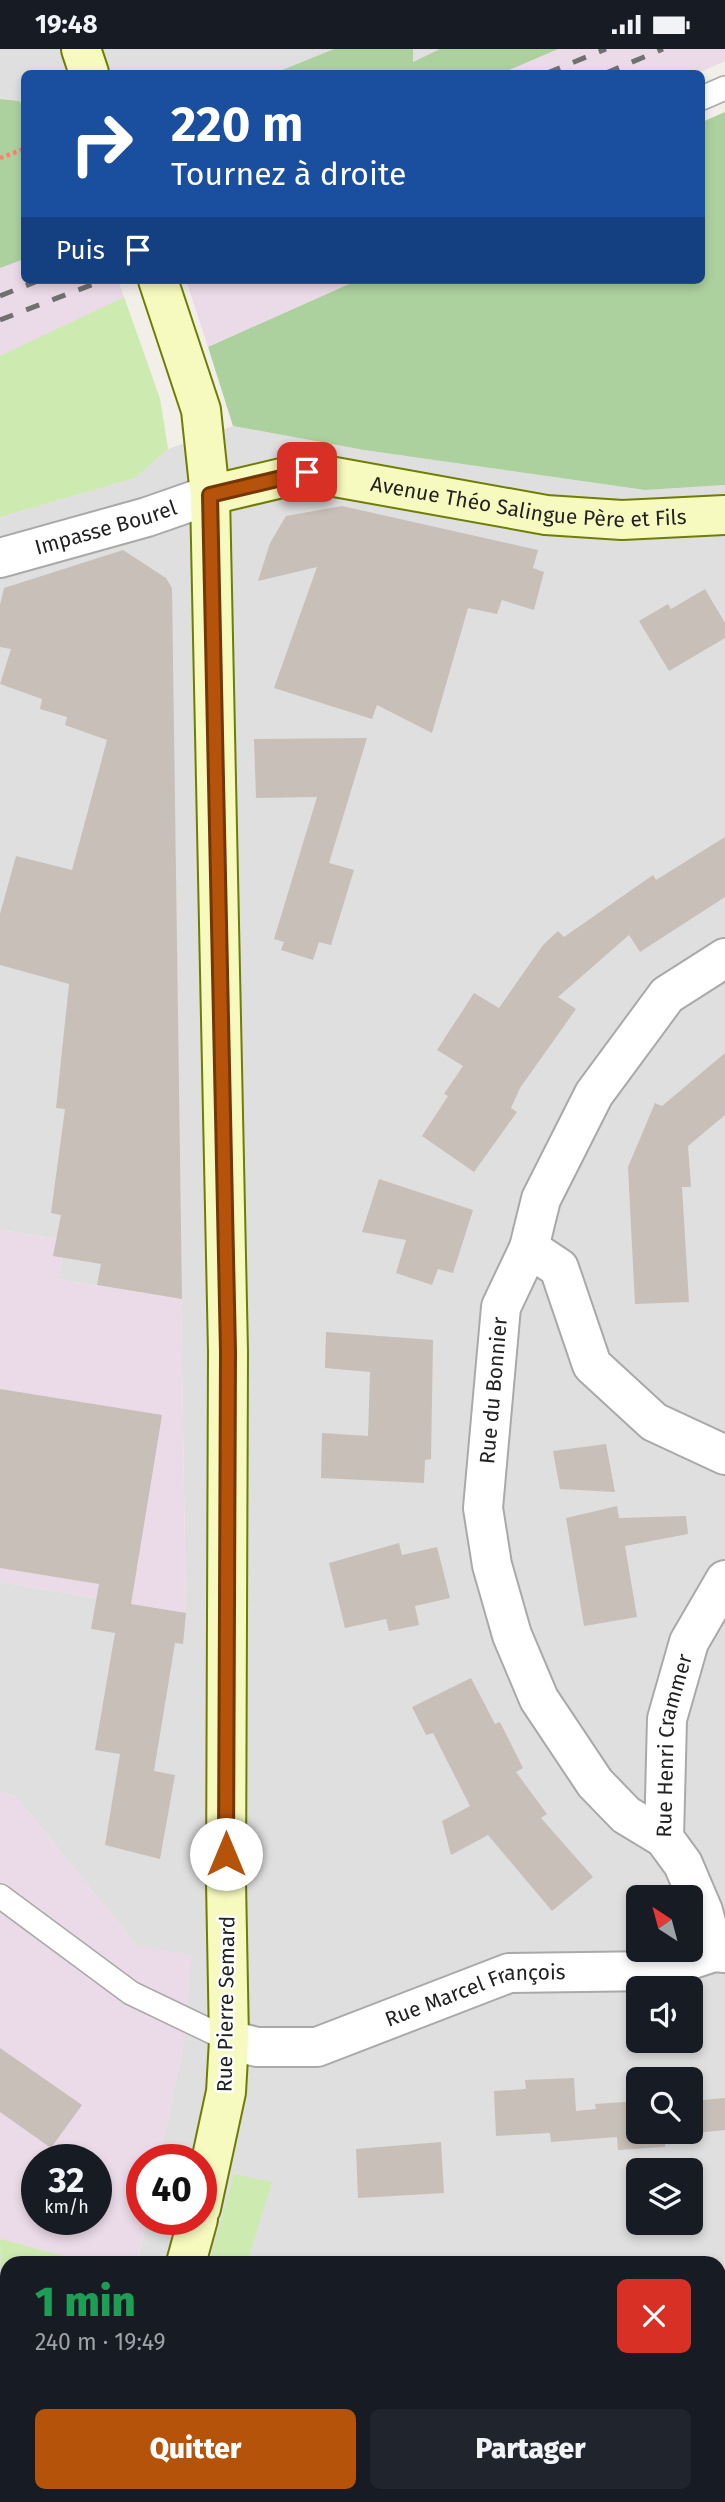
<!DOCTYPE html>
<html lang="fr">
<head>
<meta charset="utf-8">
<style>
  :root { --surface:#171b24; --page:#20242c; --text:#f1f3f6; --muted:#9ea1a6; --accent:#b45309 }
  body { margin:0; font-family:"Fira Sans",sans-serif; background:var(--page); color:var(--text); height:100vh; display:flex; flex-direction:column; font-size:26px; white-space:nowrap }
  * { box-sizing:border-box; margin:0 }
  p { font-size:23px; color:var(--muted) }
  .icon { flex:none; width:38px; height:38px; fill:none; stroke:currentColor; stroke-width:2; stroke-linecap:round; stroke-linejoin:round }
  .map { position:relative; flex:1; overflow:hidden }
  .sheet { position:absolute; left:0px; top:2207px; width:726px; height:247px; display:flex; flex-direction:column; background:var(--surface); border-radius:21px 21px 0 0; box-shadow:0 4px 10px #0003 }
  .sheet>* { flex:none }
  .guide { position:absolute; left:21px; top:21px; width:684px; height:214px; border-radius:10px; box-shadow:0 4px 10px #0003; background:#1a4fa0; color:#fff; overflow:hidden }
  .needle { width:46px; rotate:324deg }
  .buttons { position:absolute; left:626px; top:1836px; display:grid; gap:14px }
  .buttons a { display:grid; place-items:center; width:77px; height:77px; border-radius:10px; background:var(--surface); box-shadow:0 4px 10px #0003; font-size:35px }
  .speed { position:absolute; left:21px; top:2095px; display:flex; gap:14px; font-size:35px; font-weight:700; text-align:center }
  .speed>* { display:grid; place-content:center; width:91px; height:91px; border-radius:50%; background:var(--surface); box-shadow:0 4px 10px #0003; line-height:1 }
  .speed small { font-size:18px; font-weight:400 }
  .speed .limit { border:10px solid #d22; background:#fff; color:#111 }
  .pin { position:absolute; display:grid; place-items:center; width:60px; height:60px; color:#fff; margin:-30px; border-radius:14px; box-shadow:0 4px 10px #0006 }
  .me { position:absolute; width:77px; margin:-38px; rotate:0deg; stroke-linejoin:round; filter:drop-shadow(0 0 5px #0008) }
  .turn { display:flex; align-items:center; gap:24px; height:147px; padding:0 35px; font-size:32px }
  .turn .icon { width:91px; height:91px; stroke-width:2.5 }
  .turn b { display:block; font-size:49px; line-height:60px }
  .then { display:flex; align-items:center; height:66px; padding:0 35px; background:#0003; gap:14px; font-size:26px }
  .round { display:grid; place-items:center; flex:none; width:74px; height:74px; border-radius:10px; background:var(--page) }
  .summary { display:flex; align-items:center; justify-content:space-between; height:119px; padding:0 35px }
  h1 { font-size:42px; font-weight:800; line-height:52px; color:#1e9e55 }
  .action { display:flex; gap:14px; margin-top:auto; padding:14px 35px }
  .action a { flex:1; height:80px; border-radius:10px; background:var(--accent); color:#fff; font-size:28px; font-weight:800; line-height:80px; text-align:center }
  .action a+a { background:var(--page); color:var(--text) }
  .status { display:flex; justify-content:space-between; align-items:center; height:49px; padding:0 35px; background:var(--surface); direction:ltr }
  .status svg { height:19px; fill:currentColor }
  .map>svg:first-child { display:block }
</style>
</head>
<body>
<div class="status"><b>19:48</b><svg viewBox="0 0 49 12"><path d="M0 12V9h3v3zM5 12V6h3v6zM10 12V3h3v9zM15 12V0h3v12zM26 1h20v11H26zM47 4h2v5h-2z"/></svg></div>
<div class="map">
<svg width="725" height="2453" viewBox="0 0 725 2453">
  <rect width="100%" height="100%" fill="#f2efe9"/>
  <path fill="#e0dfdf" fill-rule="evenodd" d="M0,0H440L412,13L333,2L275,24H24V58L19,52L0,50Z
    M233,377L364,401L645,441L725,436V2251H719V2214H137L147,2170H201V2110H159L184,1995L137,1897L15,1747L0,1743V1533L186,1564L181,1250L58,1230L65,1191L0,1181V468L135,429L168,400ZM639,1848H691V1900H639ZM639,1939H691V1992H639ZM639,2030H691V2082H639ZM639,2121H691V2174H639Z
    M0,2424H7V2446L169,2447L166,2453H0Z"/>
  <path fill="#ebdbe8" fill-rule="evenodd" d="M440,0H725V12L699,24H275L412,13Z
    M0,50L19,52L24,58V231H118L160,350L168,400L135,429L0,468Z
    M186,231H358L208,298Z
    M0,1181L65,1191L58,1230L181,1250L186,1564L0,1533Z
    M0,1743L15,1747L137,1897L192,1906L184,1995L159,2110H142V2170H147L137,2214H7V2424H0ZM37,2110H96V2170H37Z"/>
  <path fill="#cdebb0" d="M124,248L160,350L168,400L135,429L0,468V307Z
    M234,2125L272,2133L247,2214H209Z
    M0,2190L91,2214H7V2270L2,2269Z
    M719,2251H725V2346L719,2345Z"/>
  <path fill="#add19e" d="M334,0H413V13L440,0H558L502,24H275Z
    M0,50L19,52L24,58V210L0,219Z
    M725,63V436L645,441L364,401L233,377L208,298L358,231H702V73Z
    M719,2401H725V2453H166L169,2446H719Z"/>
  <path fill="#c7bfb8" d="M342,457L538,501L533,519L544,523L534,561L502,551L497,565L468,559L432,684L377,656L372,670L274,639L317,518L258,532L270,494L286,467Z
    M123,501L166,529L172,539L182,1250L97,1236L101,1215L53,1207L61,1166L51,1164L65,1060L56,1059L69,935L0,916V865L16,807L72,821L107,691L65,676L67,668L40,660L42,650L0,635L11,600L0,598V556L4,539Z
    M705,540L725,574V589L669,622L639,572L668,555L671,560Z
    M367,689L329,814L354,821L331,896L319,893L313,911L281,901L284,893L274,890L317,748L256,749L254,690Z
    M725,788V848L640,903L629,886L558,948L576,960L520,1039L511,1059L517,1063L474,1123L422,1087L448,1047L444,1045L463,1017L437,1001L474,944L499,959L543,896L558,882L564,888L653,826L656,831Z
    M725,1004V1066L688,1097L691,1138H682L689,1253L635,1255L628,1118L655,1054L662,1057Z
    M379,1130L473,1161L453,1224L438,1220L432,1236L396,1224L406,1191L362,1183Z
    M326,1283L433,1291L431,1410L425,1411L424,1434L321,1429L322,1384L368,1387L370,1323L325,1319Z
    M0,1340L162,1366L131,1555L186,1564L183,1595L175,1594L154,1722L175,1726L160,1810L105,1796L120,1705L95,1701L115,1584L91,1580L99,1535L0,1519Z
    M606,1395L615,1443L560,1440L553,1402Z
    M617,1457L619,1469L686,1467L688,1485L625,1497L637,1568L584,1577L566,1469Z
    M399,1494L402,1506L437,1498L450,1549L415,1557L419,1576L389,1582L386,1570L345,1579L329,1514Z
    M471,1629L495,1675L500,1673L523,1719L516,1723L547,1765L541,1769L593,1828L552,1862L488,1786L451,1806L442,1772L470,1757L433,1684L426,1686L412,1658Z
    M0,1999L82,2056L51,2099L0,2063Z
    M574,2029L576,2062L596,2060L595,2055L639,2052V2082H691V2052L725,2049V2081L665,2087V2098L618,2101L617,2088L551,2093L550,2084L496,2087L494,2042L526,2040L525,2031Z
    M441,2093L444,2144L358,2149L356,2100Z"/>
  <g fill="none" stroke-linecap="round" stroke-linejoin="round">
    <defs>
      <path id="lane" d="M702,49L725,39
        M0,1847L131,1944L229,1991"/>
      <g id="street">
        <path id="s1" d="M0,509L147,468L210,446"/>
        <path d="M529,1199L559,1219L592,1316L654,1373L725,1406"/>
        <path id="s2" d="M664,1789L626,1766L595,1734L539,1650L512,1586L492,1516L483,1459L501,1258L529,1199L541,1150L594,1045L667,946L725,909"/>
        <path id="s3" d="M714,1903L703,1862L683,1815L664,1789L667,1670L689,1593L725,1531"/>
        <path id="s4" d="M229,1991L257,1998H317L509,1924L656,1922L714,1903L725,1904"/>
      </g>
      <g id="secondary">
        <path d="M81,0L89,24"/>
        <path d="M158,231L201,361L210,446L228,1303L226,1833L229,1991L226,2043L201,2159"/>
        <path id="s5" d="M210,446L307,423L546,466L622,471L725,466"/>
        <path d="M186,2214L198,2170"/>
        <path d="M108,2453L111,2446"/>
      </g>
    </defs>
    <use href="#lane" stroke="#a9a9a9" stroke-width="26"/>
    <use href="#street" stroke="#a9a9a9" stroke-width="42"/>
    <use href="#secondary" stroke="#707d05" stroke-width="42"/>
    <path stroke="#fa8072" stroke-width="4.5" stroke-dasharray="3.5 3.5" stroke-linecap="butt" d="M0,109L24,100"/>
    <use href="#lane" stroke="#fff" stroke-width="23"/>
    <use href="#street" stroke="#fff" stroke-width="38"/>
    <use href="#secondary" stroke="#f7fabf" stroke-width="38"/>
    <path stroke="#707070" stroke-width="5" stroke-dasharray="14 14" stroke-linecap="butt" d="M547,24L606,0
      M606,24L663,0
      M0,247L40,231
      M0,271L104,231
      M0,2281L7,2283
      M0,2304L7,2306
      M0,2338H7
      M0,2361H7
      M719,2361L725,2362
      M719,2383L725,2384"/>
  </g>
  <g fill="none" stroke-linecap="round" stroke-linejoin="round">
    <defs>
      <path id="route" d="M226,1805L228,1303L210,446L307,423"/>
    </defs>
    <use href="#route" stroke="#753606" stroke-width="18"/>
    <use href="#route" stroke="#b45309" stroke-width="12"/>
  </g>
  <g text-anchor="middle" stroke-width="5" stroke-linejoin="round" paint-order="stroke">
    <g font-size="21" fill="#222" stroke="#fff">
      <text dy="7" stroke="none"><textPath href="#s5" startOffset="324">Avenue Théo Salingue Père et Fils</textPath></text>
      <text dy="7" stroke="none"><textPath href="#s1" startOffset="110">Impasse Bourel</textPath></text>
      <text dy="7" stroke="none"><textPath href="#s2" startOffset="508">Rue du Bonnier</textPath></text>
      <text dy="7" stroke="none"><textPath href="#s3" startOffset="219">Rue Henri Crammer</textPath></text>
      <text dy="7" stroke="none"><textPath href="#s4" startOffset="257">Rue Marcel François</textPath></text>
      <text transform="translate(226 1955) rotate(-89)" y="7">Rue Pierre Semard</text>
    </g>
  </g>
</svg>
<div class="buttons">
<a><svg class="needle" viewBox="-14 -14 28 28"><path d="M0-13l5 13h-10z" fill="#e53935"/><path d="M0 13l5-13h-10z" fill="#9ea1a6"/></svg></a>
<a><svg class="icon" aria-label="sound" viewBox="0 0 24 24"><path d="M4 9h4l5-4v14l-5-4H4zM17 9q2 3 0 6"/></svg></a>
<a><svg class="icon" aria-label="search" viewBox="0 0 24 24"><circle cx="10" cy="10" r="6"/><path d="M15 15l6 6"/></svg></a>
<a><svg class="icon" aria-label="layers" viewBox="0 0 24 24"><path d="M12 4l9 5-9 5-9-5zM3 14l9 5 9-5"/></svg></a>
</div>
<div class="speed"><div>32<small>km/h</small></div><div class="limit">40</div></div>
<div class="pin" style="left:307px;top:423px;background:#d93025"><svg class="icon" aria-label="arrive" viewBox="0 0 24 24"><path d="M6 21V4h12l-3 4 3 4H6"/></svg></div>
<svg class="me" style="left:226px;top:1805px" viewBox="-20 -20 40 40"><circle r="19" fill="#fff"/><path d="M0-13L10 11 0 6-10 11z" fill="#b45309"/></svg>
<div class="guide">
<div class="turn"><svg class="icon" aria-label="right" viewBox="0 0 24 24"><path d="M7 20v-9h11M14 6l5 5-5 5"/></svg><div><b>220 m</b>Tournez à droite</div></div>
<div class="then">Puis<svg class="icon" aria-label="arrive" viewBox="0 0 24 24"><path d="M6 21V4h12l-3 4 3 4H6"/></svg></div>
</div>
<section class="sheet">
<div class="summary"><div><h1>1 min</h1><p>240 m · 19:49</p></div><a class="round" style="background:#d93025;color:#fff"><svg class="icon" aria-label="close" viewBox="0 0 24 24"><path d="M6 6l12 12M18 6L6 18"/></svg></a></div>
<div class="action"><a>Quitter</a><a>Partager</a></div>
</section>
</div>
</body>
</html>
